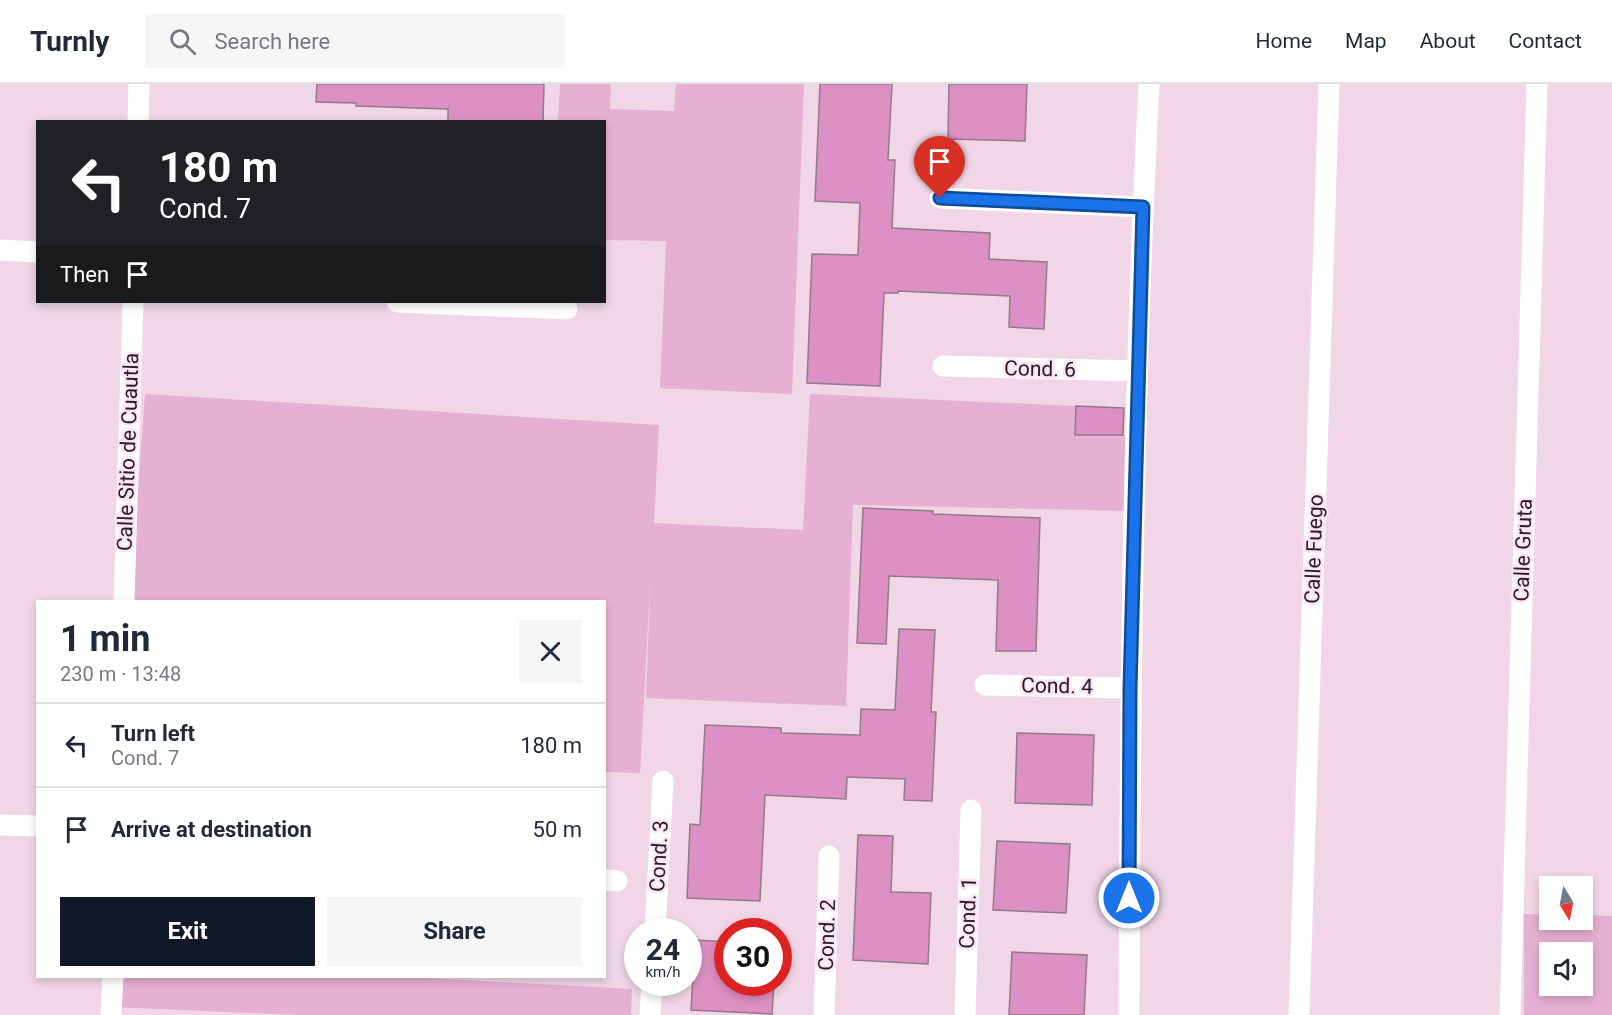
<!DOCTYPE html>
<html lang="en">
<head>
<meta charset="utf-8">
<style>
  :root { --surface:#fff; --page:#f6f6f7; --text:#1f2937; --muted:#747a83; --line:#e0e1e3; --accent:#111827 }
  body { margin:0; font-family:Roboto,sans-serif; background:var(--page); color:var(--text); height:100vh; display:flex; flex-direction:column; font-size:22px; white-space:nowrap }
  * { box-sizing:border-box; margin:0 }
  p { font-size:20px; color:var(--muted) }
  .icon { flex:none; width:33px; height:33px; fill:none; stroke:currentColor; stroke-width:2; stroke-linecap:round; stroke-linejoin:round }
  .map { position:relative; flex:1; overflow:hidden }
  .details { position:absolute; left:36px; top:516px; width:570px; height:378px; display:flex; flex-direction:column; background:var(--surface); border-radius:0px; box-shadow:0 3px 9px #0003 }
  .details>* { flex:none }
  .guide { position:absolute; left:36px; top:36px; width:570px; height:183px; border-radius:0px; box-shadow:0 3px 9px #0003; background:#202124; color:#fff; overflow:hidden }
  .needle { width:39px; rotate:170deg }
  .buttons { position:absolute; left:1539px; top:792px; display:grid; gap:12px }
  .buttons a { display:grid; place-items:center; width:54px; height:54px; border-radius:0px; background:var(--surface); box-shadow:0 3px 9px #0003; font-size:30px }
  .speed { position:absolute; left:624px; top:834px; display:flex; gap:12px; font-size:30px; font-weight:700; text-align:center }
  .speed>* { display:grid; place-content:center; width:78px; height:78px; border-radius:50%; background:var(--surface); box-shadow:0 3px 9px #0003; line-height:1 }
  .speed small { font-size:15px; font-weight:400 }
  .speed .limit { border:9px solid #d22; background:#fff; color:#111 }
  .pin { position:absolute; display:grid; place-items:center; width:51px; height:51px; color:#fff; margin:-62px -26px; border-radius:50% 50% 50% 0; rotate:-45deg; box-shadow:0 0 6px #0007 }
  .pin .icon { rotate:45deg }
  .me { position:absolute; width:66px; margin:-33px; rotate:0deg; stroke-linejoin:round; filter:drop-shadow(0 0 4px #0008) }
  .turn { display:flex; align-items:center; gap:21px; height:126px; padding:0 24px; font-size:27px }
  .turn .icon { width:78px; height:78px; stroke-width:2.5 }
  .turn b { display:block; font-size:42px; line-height:51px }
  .then { display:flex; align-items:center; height:57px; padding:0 24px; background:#0003; gap:12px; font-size:22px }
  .round { display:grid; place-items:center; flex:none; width:63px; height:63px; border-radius:0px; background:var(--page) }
  .overview { display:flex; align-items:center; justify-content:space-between; height:102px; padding:0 24px }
  h1 { font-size:36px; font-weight:700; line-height:45px }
  .cta { display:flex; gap:12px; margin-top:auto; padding:12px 24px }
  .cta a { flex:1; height:69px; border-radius:0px; background:var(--accent); color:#fff; font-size:24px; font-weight:700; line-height:69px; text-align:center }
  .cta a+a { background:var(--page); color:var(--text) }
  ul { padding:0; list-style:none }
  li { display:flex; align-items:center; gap:18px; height:84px; padding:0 24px; border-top:2px solid var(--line) }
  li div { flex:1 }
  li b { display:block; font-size:22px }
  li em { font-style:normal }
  header { display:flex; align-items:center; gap:36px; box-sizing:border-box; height:84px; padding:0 30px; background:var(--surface); border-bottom:2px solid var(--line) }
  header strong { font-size:28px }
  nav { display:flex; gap:33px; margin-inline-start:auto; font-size:21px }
  .search { width:420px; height:54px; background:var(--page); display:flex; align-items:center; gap:15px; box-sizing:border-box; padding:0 21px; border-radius:0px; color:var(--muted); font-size:22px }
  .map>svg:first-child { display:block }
</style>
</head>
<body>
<header>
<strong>Turnly</strong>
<div class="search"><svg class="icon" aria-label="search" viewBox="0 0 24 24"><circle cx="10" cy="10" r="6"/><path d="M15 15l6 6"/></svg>Search here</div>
<nav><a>Home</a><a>Map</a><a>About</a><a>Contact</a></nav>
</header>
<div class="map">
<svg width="1612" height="931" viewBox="0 0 1612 931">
  <rect width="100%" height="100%" fill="#f0d6e6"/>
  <path fill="#e6b0d2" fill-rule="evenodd" d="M560,0H611L610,25L674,27L676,0H804L792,310L660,304L666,157L605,156L604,38L558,37Z
    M145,310L659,341L654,439L803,446L810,310L1076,322L1075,351H1129L1127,427L853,421L846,622L646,614L651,485L640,689L605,688L604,518H130Z
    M1524,830L1549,831L1550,836H1582L1583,831L1612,832V931H1524ZM1582,868V902H1550V868Z
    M113,892H390L632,905L631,931H300L112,923Z"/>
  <path fill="#dd90c3" stroke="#917a89" stroke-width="1.5" d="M317,0H544L543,38H448V25L356,22V19L316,18Z
    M820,0H892L888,76H895L892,144L990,149L989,175L1047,178L1044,245L1009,243L1010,212L898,207V209H884L880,302L807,299L812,170L858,171L860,119L815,117Z
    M949,0H1027L1025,57L948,55Z
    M1076,322L1124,324L1123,351H1075Z
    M863,424L933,427V430L1040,434L1036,567H996L998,496L889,492L886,560L857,559Z
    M899,545L935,546L931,628H936L932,717L904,716L905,695L847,693L846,715L765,711L760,817L687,814L690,740L700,741L705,641L781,644V649L860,651L861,625L895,626Z
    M1017,649L1094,651L1092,721L1015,719Z
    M858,751L893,752L891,808L931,809L928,880L853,876Z
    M997,757L1070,760L1066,829L993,826Z
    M695,856L728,858V898H774L772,930L691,926Z
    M1012,868L1087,871L1084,931H1009Z"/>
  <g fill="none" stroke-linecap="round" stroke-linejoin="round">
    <path stroke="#fff" stroke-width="21" d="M138,38L139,0
      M940,114L1143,123
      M0,166L38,168
      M397,218L567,225
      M943,282L1137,287
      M124,518L133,218
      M985,601L1130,604
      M0,741L38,742
      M604,796L617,797
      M655,848L663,697
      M111,931L113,892
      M650,931L652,898
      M824,931L829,772
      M965,931L971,726
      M1129,931C1130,621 1133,310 1149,0
      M1299,931L1329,0
      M1510,931L1537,0"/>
  </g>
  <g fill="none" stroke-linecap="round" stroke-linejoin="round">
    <defs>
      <path id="route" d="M940,114L1143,123L1130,604L1129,814"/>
    </defs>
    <use href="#route" stroke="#114b97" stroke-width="15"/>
    <use href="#route" stroke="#1a73e8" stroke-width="10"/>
  </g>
  <g text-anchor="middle" stroke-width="5" stroke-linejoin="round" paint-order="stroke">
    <g font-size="21" fill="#292026" stroke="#fde3f3">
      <text transform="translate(1040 285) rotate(1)" y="7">Cond. 6</text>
      <text transform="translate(128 368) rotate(-88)" y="7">Calle Sitio de Cuautla</text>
      <text transform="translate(1314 465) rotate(-88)" y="7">Calle Fuego</text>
      <text transform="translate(1523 466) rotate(-88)" y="7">Calle Gruta</text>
      <text transform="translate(1057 602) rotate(1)" y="7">Cond. 4</text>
      <text transform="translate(659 772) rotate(-87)" y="7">Cond. 3</text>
      <text transform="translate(968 829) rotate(-88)" y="7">Cond. 1</text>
      <text transform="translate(827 851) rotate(-88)" y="7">Cond. 2</text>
    </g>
  </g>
</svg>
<div class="buttons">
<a><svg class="needle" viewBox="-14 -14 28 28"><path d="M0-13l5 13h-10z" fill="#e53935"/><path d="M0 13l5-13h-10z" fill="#747a83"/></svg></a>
<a><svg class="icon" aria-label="sound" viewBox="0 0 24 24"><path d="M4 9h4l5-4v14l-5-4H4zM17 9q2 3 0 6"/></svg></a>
</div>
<div class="speed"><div>24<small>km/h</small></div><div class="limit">30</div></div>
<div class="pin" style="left:940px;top:114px;background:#d93025"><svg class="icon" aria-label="arrive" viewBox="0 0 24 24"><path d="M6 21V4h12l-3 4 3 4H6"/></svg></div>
<svg class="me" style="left:1129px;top:814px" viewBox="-20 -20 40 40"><circle r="17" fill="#1a73e8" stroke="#fff" stroke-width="3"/><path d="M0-11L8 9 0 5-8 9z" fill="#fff"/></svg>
<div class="guide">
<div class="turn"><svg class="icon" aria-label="left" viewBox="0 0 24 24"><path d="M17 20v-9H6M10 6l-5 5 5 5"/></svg><div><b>180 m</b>Cond. 7</div></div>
<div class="then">Then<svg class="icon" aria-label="arrive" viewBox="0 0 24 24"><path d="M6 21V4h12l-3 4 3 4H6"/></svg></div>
</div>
<section class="details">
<div class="overview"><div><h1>1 min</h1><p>230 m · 13:48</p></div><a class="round"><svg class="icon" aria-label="close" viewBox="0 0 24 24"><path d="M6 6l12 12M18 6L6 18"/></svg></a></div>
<ul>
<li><svg class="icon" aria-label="left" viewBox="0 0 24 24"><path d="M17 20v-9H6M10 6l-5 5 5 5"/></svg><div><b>Turn left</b><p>Cond. 7</p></div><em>180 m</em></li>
<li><svg class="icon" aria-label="arrive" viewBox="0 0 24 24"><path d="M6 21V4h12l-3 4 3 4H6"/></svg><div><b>Arrive at destination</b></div><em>50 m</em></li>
</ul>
<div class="cta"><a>Exit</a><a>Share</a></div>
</section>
</div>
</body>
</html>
